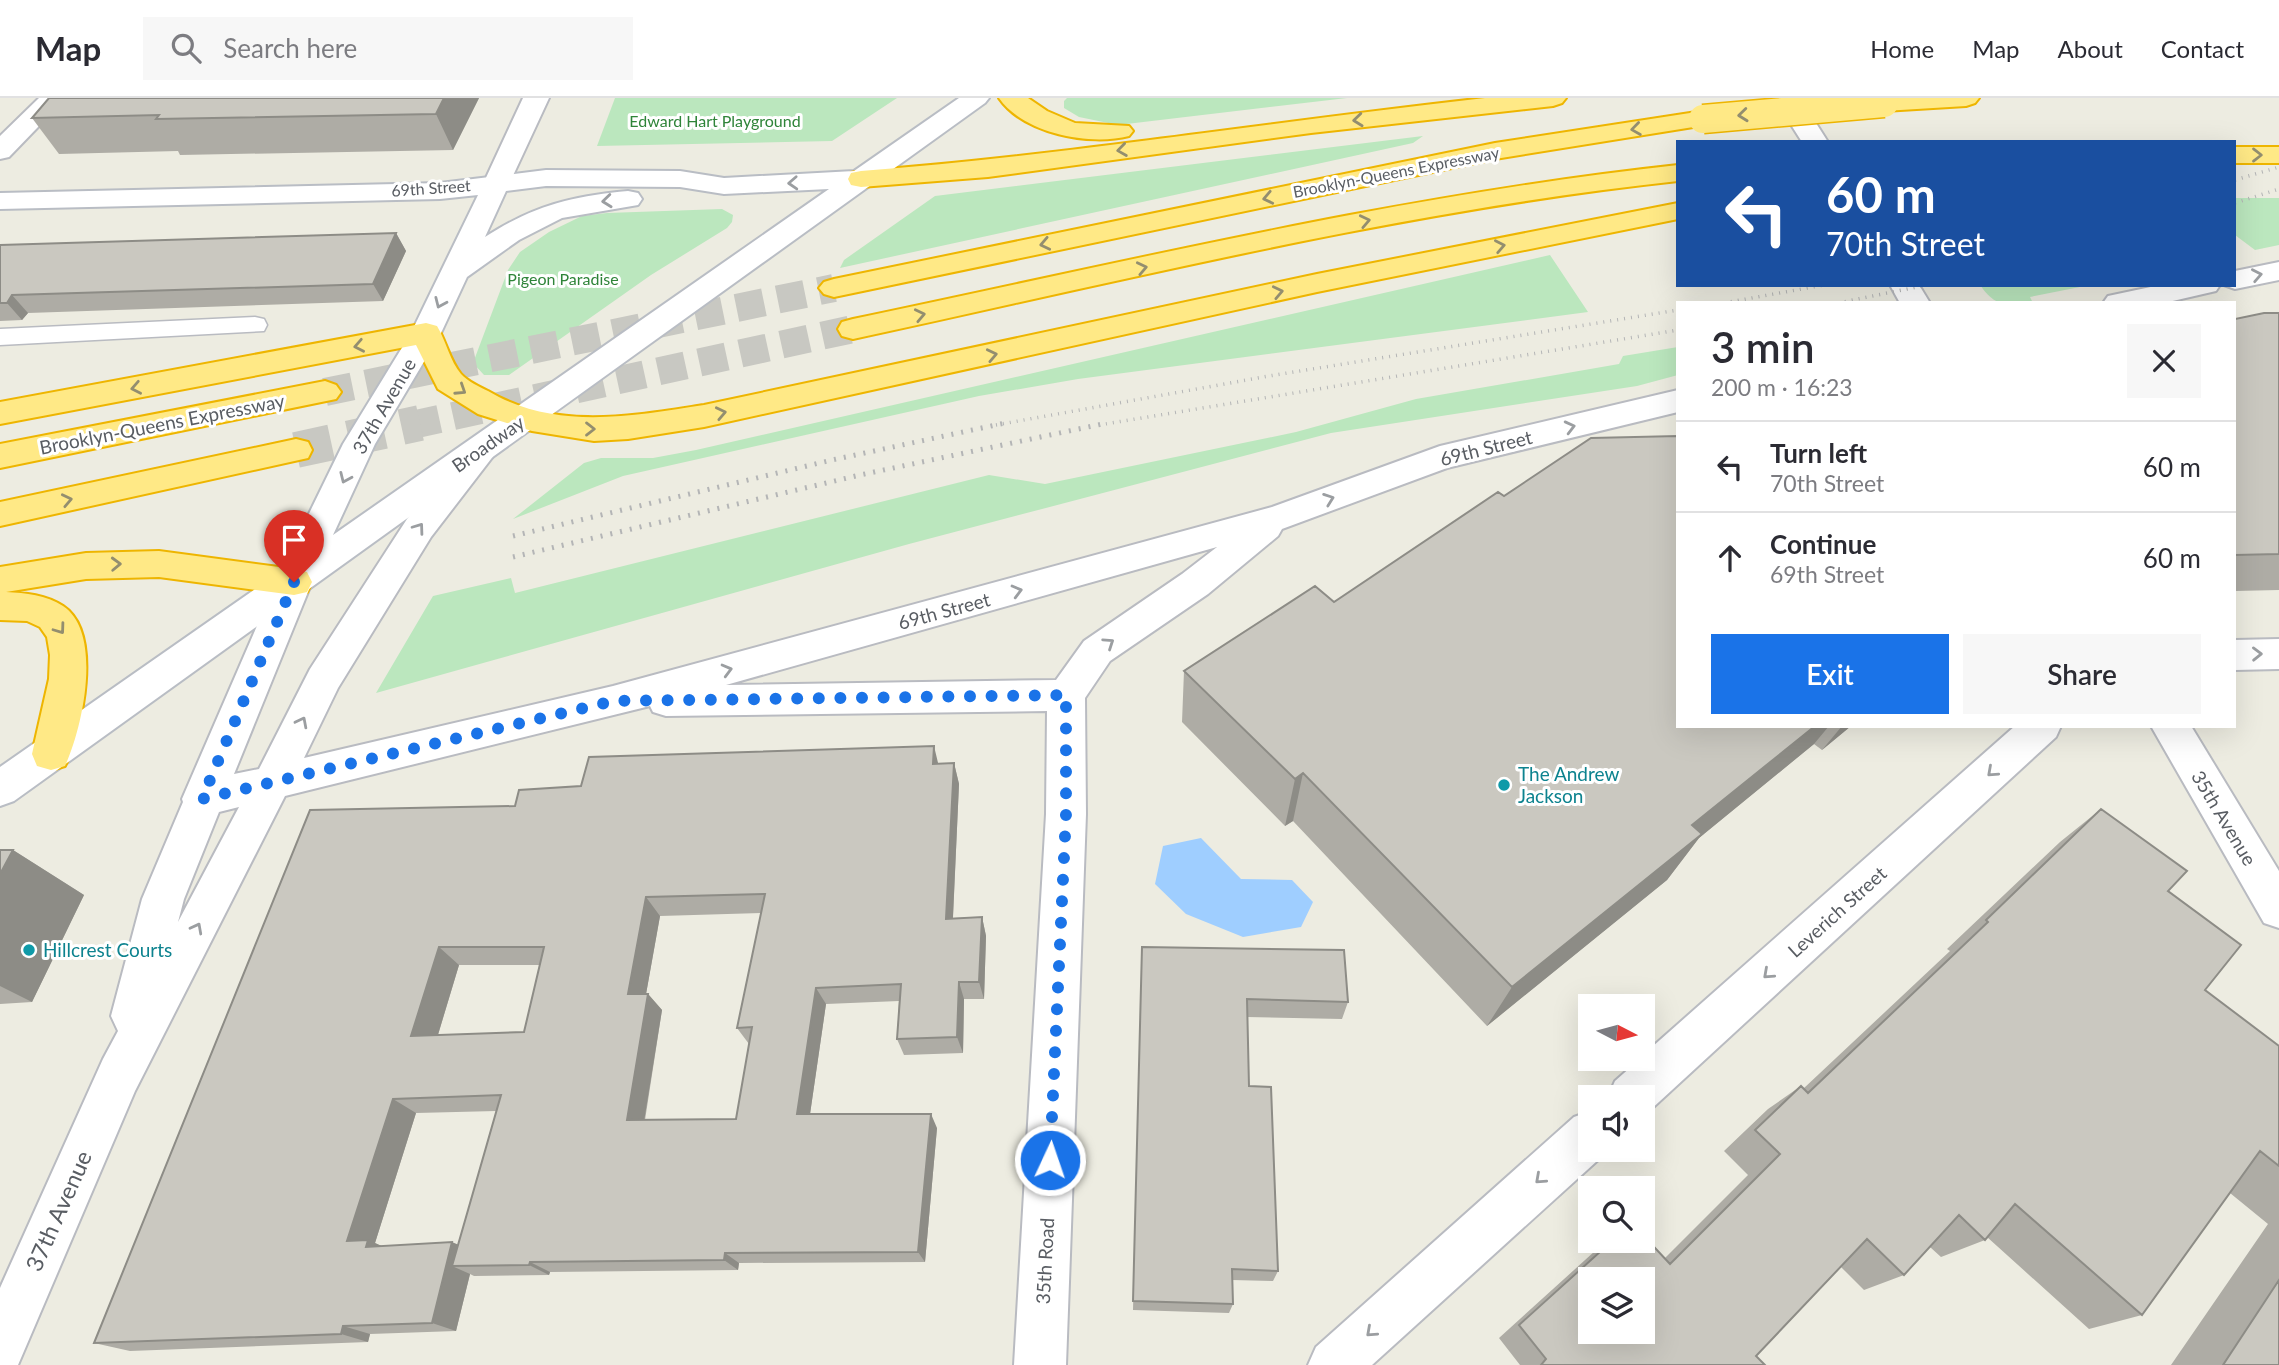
<!DOCTYPE html>
<html lang="en">
<head>
<meta charset="utf-8">
<style>
  :root { --surface:#fff; --page:#f7f7f7; --text:#2b2b33; --muted:#7c7c81; --line:#e1e1e2; --accent:#1a73e8 }
  body { margin:0; font-family:Lato,sans-serif; background:var(--page); color:var(--text); height:100vh; display:flex; flex-direction:column; font-size:26px; white-space:nowrap }
  * { box-sizing:border-box; margin:0 }
  p { font-size:23px; color:var(--muted) }
  .icon { flex:none; width:38px; height:38px; fill:none; stroke:currentColor; stroke-width:2; stroke-linecap:round; stroke-linejoin:round }
  .map { position:relative; flex:1; overflow:hidden }
  .details { position:absolute; left:1676px; top:203px; width:560px; height:427px; display:flex; flex-direction:column; background:var(--surface); border-radius:0px; box-shadow:0 7px 28px #0002 }
  .details>* { flex:none }
  .guide { position:absolute; left:1676px; top:42px; width:560px; height:147px; border-radius:0px; box-shadow:0 7px 28px #0002; background:#1a4fa0; color:#fff; overflow:hidden }
  .needle { width:46px; rotate:96deg }
  .fabs { position:absolute; left:1578px; top:896px; display:grid; gap:14px }
  .fabs a { display:grid; place-items:center; width:77px; height:77px; border-radius:0px; background:var(--surface); box-shadow:0 7px 28px #0002; font-size:35px }
  .pin { position:absolute; display:grid; place-items:center; width:60px; height:60px; color:#fff; margin:-72px -30px; border-radius:50% 50% 50% 0; rotate:-45deg; box-shadow:0 0 7px #0007 }
  .pin .icon { rotate:45deg }
  .me { position:absolute; width:77px; margin:-38px; rotate:3deg; stroke-linejoin:round; filter:drop-shadow(0 0 5px #0008) }
  .turn { display:flex; align-items:center; gap:24px; height:147px; padding:0 35px; font-size:32px }
  .turn .icon { width:91px; height:91px; stroke-width:2.5 }
  .turn b { display:block; font-size:49px; line-height:60px }
  .round { display:grid; place-items:center; flex:none; width:74px; height:74px; border-radius:0px; background:var(--page) }
  .head { display:flex; align-items:center; justify-content:space-between; height:119px; padding:0 35px }
  h1 { font-size:42px; font-weight:600; line-height:52px }
  .action { display:flex; gap:14px; margin-top:auto; padding:14px 35px }
  .action a { flex:1; height:80px; border-radius:0px; background:var(--accent); color:#fff; font-size:28px; font-weight:600; line-height:80px; text-align:center }
  .action a+a { background:var(--page); color:var(--text) }
  ul { padding:0; list-style:none }
  li { display:flex; align-items:center; gap:21px; height:91px; padding:0 35px; border-top:2px solid var(--line) }
  li div { flex:1 }
  li b { display:block; font-size:26px }
  li em { font-style:normal }
  header { display:flex; align-items:center; gap:42px; box-sizing:border-box; height:98px; padding:0 35px; background:var(--surface); border-bottom:2px solid var(--line) }
  header strong { font-size:33px }
  nav { display:flex; gap:38px; margin-inline-start:auto; font-size:24px }
  .search { width:490px; height:63px; background:var(--page); display:flex; align-items:center; gap:18px; box-sizing:border-box; padding:0 24px; border-radius:0px; color:var(--muted); font-size:26px }
  .map>svg:first-child { display:block }
</style>
</head>
<body>
<header>
<strong>Map</strong>
<div class="search"><svg class="icon" aria-label="search" viewBox="0 0 24 24"><circle cx="10" cy="10" r="6"/><path d="M15 15l6 6"/></svg>Search here</div>
<nav><a>Home</a><a>Map</a><a>About</a><a>Contact</a></nav>
</header>
<div class="map">
<svg width="2279" height="1267" viewBox="0 0 2279 1267">
  <rect width="100%" height="100%" fill="#edece1"/>
  <path fill="#bbe7be" d="M615,0H897L832,43L597,48Z
    M1067,0H1347L1118,27L1079,19L1064,10V3Z
    M1423,38L1413,45L840,170L844,162L935,98Z
    M2235,100H2279V147L2255,152L2235,137Z
    M722,111L733,117L732,124L727,130L651,177L509,277H484L473,265L508,172L520,154L549,134L582,118L607,115Z
    M1550,157L1588,214L1078,281L979,298L623,378L513,421L584,365L601,360H653L696,352Z
    M1980,187H2090L2030,199L2033,205C2006,206 1997,211 1980,187Z
    M1678,249V277L1637,288L1331,335L909,446L376,595L433,498L511,480L515,495L989,377L1045,386L1296,334L1416,301L1619,266L1623,258Z"/>
  <path fill="#9fceff" d="M1201,740L1241,781L1292,782L1313,804L1301,829L1243,839L1186,816L1155,786L1163,748Z"/>
  <g fill="none" stroke-linecap="round" stroke-linejoin="round">
    <path stroke="#c8c8c2" stroke-width="28" stroke-dasharray="28 14" stroke-linecap="butt" d="M325,294L834,190
      M412,327L853,231"/>
    <path stroke="#c8c8c2" stroke-width="36" stroke-dasharray="36 18" stroke-linecap="butt" d="M296,352L420,325"/>
    <defs>
      <path id="lane" d="M255,219L264,221L267,227L264,233L0,247V231Z"/>
      <path id="street" d="M39,0H66L9,59L0,61V38Z
        M523,0H549L510,84L507,90L497,92L487,90L484,84Z
        M1774,0H1800L1828,44H1802Z
        M2279,164V182L2235,191L2224,187H2235V173Z
        M1890,187H1919L1930,205H1900Z
        M2160,187H2220L2216,193L2164,205H2103L2108,198Z
        M1678,292V314L1447,370L1282,431L1278,438L1208,496L1110,563L1085,600L1086,716L1066,1267H1014L1046,716L1047,613L666,618L653,614L650,608L285,698L135,993L18,1267H0V1190L103,961L118,933L111,918L142,801L183,704L182,701L276,484L281,474L294,471L307,474L312,484L234,676L259,671L310,571L407,421L474,340L485,337L496,340L501,348L431,439L338,590L304,660L613,588L1272,409L1440,348ZM1217,449L1182,476L1084,543L1056,582L726,587ZM239,709L178,824L184,801L219,714Z
        M2279,541V571L2235,572V542Z
        M2015,628H2061L2056,639L1647,1015L1643,1017V999H1608L1615,983L1640,961H1643V957Z
        M2151,628H2191L2279,773V830L2264,825Z
        M1591,1013V1052L1608,1053L1372,1267H1308L1316,1249L1574,1019Z"/>
      <path id="secondary" d="M959,0H989L985,5L14,703L0,708V669L281,473L343,346L411,235L478,97L440,101L0,111V95L440,85L546,72L680,73L724,80L854,73ZM546,88L680,89L724,96L829,91L333,437L375,346L441,235L467,179L519,142L562,120L638,107L642,101L638,95L628,93C572,98 533,108 485,139L506,93Z"/>
      <path id="highway" d="M999,0H1028L1047,13L1075,25L1129,28L1133,33L1129,38C1090,48 1024,36 999,0Z
        M1485,0H1566L1562,5L1553,8L1311,35L988,79L861,89L851,87L848,81L851,75L861,73C1070,57 1277,23 1485,0Z
        M1875,0H1979L1975,5L1966,8L1884,13L1875,10L1871,5Z
        M1703,13L1712,16L1716,21L1712,26L1495,61L834,199L824,196L819,190L824,184L834,181L1495,45Z
        M2235,49H2279V65H2235Z
        M1678,67V83C1400,113 1126,182 853,241L842,238L838,231L842,224L853,221C1126,164 1400,97 1678,67Z
        M1678,105V121L1317,194L704,329L628,341L594,343L532,333L478,316L438,291L416,247L0,326V304L426,225L437,228C446,243 450,263 461,276C467,283 480,289 488,293C555,333 632,318 704,307L1317,176Z
        M325,283L336,287L341,294L336,301L0,370V346Z
        M296,341L308,344L312,352L308,360L0,428V404Z
        M159,453L294,471L307,474L312,484L307,494L294,497L159,479L86,481L6,494C26,495 46,497 63,508C104,535 82,632 65,668L51,672L37,668L32,656L49,581L50,557L47,539L40,529L27,523L0,522V469L86,455Z"/>
    </defs>
    <use href="#lane" stroke="#b9bbc1" stroke-width="3"/>
    <use href="#street" stroke="#b9bbc1" stroke-width="4"/>
    <use href="#secondary" stroke="#b9bdc4" stroke-width="4"/>
    <use href="#highway" stroke="#eeb500" stroke-width="4"/>
    <use href="#lane" fill="#fff" fill-rule="evenodd"/>
    <use href="#street" fill="#fff" fill-rule="evenodd"/>
    <use href="#secondary" fill="#fff" fill-rule="evenodd"/>
    <use href="#highway" fill="#ffe986" fill-rule="evenodd"/>
    <path stroke="#b4b5b6" stroke-width="3.5" stroke-dasharray="1 6" stroke-linecap="butt" d="M2235,82L2279,69
      M2235,105L2279,91
      M1724,205L1824,187
      M1838,205L1927,187
      M996,327L1269,278L1678,212
      M1099,327L1678,232"/>
    <path stroke="#b4b5b6" stroke-width="5" stroke-dasharray="2 8" stroke-linecap="butt" d="M513,438L832,362L1005,325
      M513,459L860,377L1107,325"/>
    <defs>
      <path id="highway-bridge" d="M1703,21L1884,5"/>
    </defs>
    <use href="#highway-bridge" stroke="#eeb500" stroke-width="31" stroke-linecap="butt"/>
    <use href="#highway-bridge" stroke="#ffe986" stroke-width="28"/>
  </g>
  <path fill="#aeaca5" fill-rule="evenodd" d="M479,0L453,52L180,57L178,53L59,56L32,20Z
    M396,135L406,153L383,203L28,215L22,222L0,223V147Z
    M2279,215V492L2235,493V221Z
    M1334,504L1678,628H1851L1822,652L1814,646L1699,740L1667,782L1487,928L1293,723L1285,728L1182,624L1184,573Z
    M954,665L959,686L953,820L982,819L986,838L984,901H964L963,955L904,957L897,941L899,903L826,906L810,1016L937,1030L925,1164L739,1165L738,1172L550,1174L549,1177L474,1178L470,1176L456,1233L370,1236L368,1244L130,1253L94,1245L515,708ZM761,815L737,930L749,946L736,1021L645,1022L662,912L648,896H646L660,818ZM459,867H540L524,934L438,937ZM496,1013L458,1147L381,1148L375,1145L416,1015Z
    M2101,711L2168,793L2205,892L2279,948V1267H2171L2268,1126L2230,1095L2142,1217L2089,1231L1987,1139L1985,1142L1941,1159L1930,1149L1904,1177L1864,1192L1841,1169L1756,1258L1765,1267H1520L1499,1240L1606,1143H1643L1665,1160L1748,1077L1724,1053L1768,1011L1801,988L1803,991L1950,853L1947,851L2060,744Z
    M0,752H13L84,797L32,904L0,906Z
    M1142,849L1348,904L1342,921L1247,919L1249,988L1278,1173L1273,1183L1232,1182L1233,1206L1229,1215L1133,1212Z"/>
  <path fill="#8d8c86" d="M444,0H479L453,52L436,16Z
    M396,135L406,153L383,203L373,186Z
    M12,197L28,215L22,222L7,205Z
    M1815,628H1829L1814,646L1699,740L1667,782L1487,928L1512,889L1692,727Z
    M1842,628H1851L1822,652Z
    M934,648L939,669L933,666Z
    M954,665L959,686L952,839L946,821Z
    M1303,675L1293,723L1285,728L1295,681Z
    M13,752L84,797L32,904L0,888V776Z
    M646,799L660,818L643,913L628,896Z
    M982,819L986,838L984,901L979,884Z
    M439,849L459,867L433,953L411,938Z
    M959,884L964,901L963,955L957,939Z
    M816,890L826,906L808,1030L797,1016Z
    M648,896L662,912L642,1036L627,1022Z
    M393,1001L416,1015L375,1145L393,1153L391,1159L347,1143Z
    M931,1016L937,1030L925,1164L918,1154Z
    M452,1144L475,1154L452,1168L470,1176L456,1233L432,1225Z
    M725,1155L739,1165L738,1172L724,1162Z
    M530,1164L550,1174L549,1177L529,1167Z
    M343,1228L370,1236L368,1244L341,1236Z"/>
  <path fill="#cac8c0" stroke="#8d8c86" stroke-width="2" fill-rule="evenodd" d="M49,0H444L436,16L156,21L159,17L32,20Z
    M396,135L373,186L12,197L7,205H0V147Z
    M2264,215H2279V456L2235,457V221Z
    M1678,338V628H1815L1692,727L1702,736L1512,889L1303,675L1295,681L1184,573L1315,488L1334,504L1498,394L1504,398L1591,340Z
    M934,648L933,666L954,665L946,821L982,819L979,884H959L957,939L897,941L901,886L816,890L797,1016H931L918,1154L725,1155L724,1162L530,1164L529,1167L452,1168L501,997L393,1001L347,1143L368,1142L366,1149L452,1144L432,1225L343,1228L341,1236L94,1245L310,712L515,708L519,692L581,688L589,659ZM765,796L737,930L752,929L736,1021L627,1022L648,896H628L646,799ZM439,849H544L524,934L411,938Z
    M2101,711L2187,773L2168,793L2241,847L2205,892L2279,948V1068L2260,1053L2142,1217L2015,1106L1985,1142L1959,1117L1904,1177L1867,1141L1756,1258L1765,1267H1541L1546,1261L1519,1227L1612,1143H1643V1137L1670,1166L1780,1056L1755,1032L1801,988L1808,995L1988,824L1986,822ZM1591,1181H1643V1234H1591Z
    M0,752H13L0,776Z
    M1142,849L1344,852L1348,904L1247,901L1249,988L1271,989L1278,1173L1232,1171L1233,1206L1133,1203Z
    M2279,1182V1267H2223Z"/>
  <defs><path id="oneway-chevron" d="M-2-3.5L2.5 0L-2 3.5" fill="none" stroke-width="1.6" stroke-linecap="round" stroke-linejoin="round" transform="scale(1.75)"/></defs>
  <g stroke="#938e6f">
    <use href="#oneway-chevron" transform="translate(1743 17) rotate(174)"/>
    <use href="#oneway-chevron" transform="translate(1358 22) rotate(174)"/>
    <use href="#oneway-chevron" transform="translate(1636 31) rotate(172)"/>
    <use href="#oneway-chevron" transform="translate(1122 52) rotate(172)"/>
    <use href="#oneway-chevron" transform="translate(2257 57)"/>
    <use href="#oneway-chevron" transform="translate(1268 100) rotate(168)"/>
    <use href="#oneway-chevron" transform="translate(1365 123) rotate(-12)"/>
    <use href="#oneway-chevron" transform="translate(1045 146) rotate(168)"/>
    <use href="#oneway-chevron" transform="translate(1500 148) rotate(-11)"/>
    <use href="#oneway-chevron" transform="translate(1142 170) rotate(-12)"/>
    <use href="#oneway-chevron" transform="translate(1278 194) rotate(-12)"/>
    <use href="#oneway-chevron" transform="translate(920 217) rotate(-12)"/>
    <use href="#oneway-chevron" transform="translate(359 248) rotate(169)"/>
    <use href="#oneway-chevron" transform="translate(992 257) rotate(-12)"/>
    <use href="#oneway-chevron" transform="translate(136 290) rotate(169)"/>
    <use href="#oneway-chevron" transform="translate(461 292) rotate(33)"/>
    <use href="#oneway-chevron" transform="translate(721 315) rotate(-12)"/>
    <use href="#oneway-chevron" transform="translate(590 331)"/>
    <use href="#oneway-chevron" transform="translate(67 402) rotate(-12)"/>
    <use href="#oneway-chevron" transform="translate(116 466) rotate(-2)"/>
    <use href="#oneway-chevron" transform="translate(60 531) rotate(54)"/>
  </g>
  <g stroke="#9b9ea1">
    <use href="#oneway-chevron" transform="translate(793 85) rotate(177)"/>
    <use href="#oneway-chevron" transform="translate(607 103) rotate(174)"/>
    <use href="#oneway-chevron" transform="translate(2257 177) rotate(-11)"/>
    <use href="#oneway-chevron" transform="translate(440 205) rotate(114)"/>
    <use href="#oneway-chevron" transform="translate(1570 329) rotate(-14)"/>
    <use href="#oneway-chevron" transform="translate(345 380) rotate(114)"/>
    <use href="#oneway-chevron" transform="translate(1329 401) rotate(-20)"/>
    <use href="#oneway-chevron" transform="translate(419 430) rotate(-54)"/>
    <use href="#oneway-chevron" transform="translate(1017 493) rotate(-15)"/>
    <use href="#oneway-chevron" transform="translate(1109 545) rotate(-34)"/>
    <use href="#oneway-chevron" transform="translate(2257 556) rotate(-1)"/>
    <use href="#oneway-chevron" transform="translate(727 572) rotate(-15)"/>
    <use href="#oneway-chevron" transform="translate(302 624) rotate(-63)"/>
    <use href="#oneway-chevron" transform="translate(1992 674) rotate(138)"/>
    <use href="#oneway-chevron" transform="translate(197 830) rotate(-62)"/>
    <use href="#oneway-chevron" transform="translate(1768 876) rotate(138)"/>
    <use href="#oneway-chevron" transform="translate(1540 1081) rotate(138)"/>
    <use href="#oneway-chevron" transform="translate(1371 1234) rotate(138)"/>
  </g>
  <g fill="none" stroke-linecap="round" stroke-linejoin="round">
    <path stroke="#1a73e8" stroke-width="12" stroke-dasharray="0 21.6" d="M294,484L202,701L614,603L1066,597V716L1050,1062"/>
  </g>
  <g fill="#0f9aa8" stroke="#fff" stroke-width="2.5">
    <circle cx="1504" cy="687" r="7"/>
    <circle cx="29" cy="852" r="7"/>
  </g>
  <g text-anchor="middle" stroke-width="6" stroke-linejoin="round" paint-order="stroke">
    <g font-size="16" fill="#2f8439" stroke="#fff">
      <text x="715" y="29">Edward Hart Playground</text>
      <text x="563" y="187">Pigeon Paradise</text>
    </g>
    <g font-size="16" fill="#595d63" stroke="#fff">
      <text transform="translate(1396 74) rotate(-11)" y="6">Brooklyn-Queens Expressway</text>
      <text transform="translate(431 90) rotate(-4)" y="6">69th Street</text>
    </g>
    <g font-size="19" fill="#595d63" stroke="#fff">
      <text transform="translate(384 308) rotate(-60)" y="7">37th Avenue</text>
      <text transform="translate(162 326) rotate(-11)" y="7">Brooklyn-Queens Expressway</text>
      <text transform="translate(488 346) rotate(-35)" y="7">Broadway</text>
      <text transform="translate(1486 350) rotate(-14)" y="7">69th Street</text>
      <text transform="translate(944 513) rotate(-15)" y="7">69th Street</text>
      <text transform="translate(2224 720) rotate(59)" y="7">35th Avenue</text>
      <text transform="translate(1837 814) rotate(-42)" y="7">Leverich Street</text>
      <text transform="translate(1045 1163) rotate(-87)" y="7">35th Road</text>
    </g>
    <g font-size="19" fill="#0d838f" stroke="#fff" text-anchor="start">
      <text x="1518" y="683">The Andrew<tspan x="1518" dy="22">Jackson</tspan></text>
      <text x="43" y="859">Hillcrest Courts</text>
    </g>
    <g font-size="23" fill="#595d63" stroke="#fff">
      <text transform="translate(59 1113) rotate(-66)" y="8">37th Avenue</text>
    </g>
  </g>
</svg>
<div class="fabs">
<a><svg class="needle" viewBox="-14 -14 28 28"><path d="M0-13l5 13h-10z" fill="#e53935"/><path d="M0 13l5-13h-10z" fill="#7c7c81"/></svg></a>
<a><svg class="icon" aria-label="sound" viewBox="0 0 24 24"><path d="M4 9h4l5-4v14l-5-4H4zM17 9q2 3 0 6"/></svg></a>
<a><svg class="icon" aria-label="search" viewBox="0 0 24 24"><circle cx="10" cy="10" r="6"/><path d="M15 15l6 6"/></svg></a>
<a><svg class="icon" aria-label="layers" viewBox="0 0 24 24"><path d="M12 4l9 5-9 5-9-5zM3 14l9 5 9-5"/></svg></a>
</div>
<div class="pin" style="left:294px;top:484px;background:#d93025"><svg class="icon" aria-label="arrive" viewBox="0 0 24 24"><path d="M6 21V4h12l-3 4 3 4H6"/></svg></div>
<svg class="me" style="left:1050px;top:1062px" viewBox="-20 -20 40 40"><circle r="17" fill="#1a73e8" stroke="#fff" stroke-width="3"/><path d="M0-11L8 9 0 5-8 9z" fill="#fff"/></svg>
<div class="guide">
<div class="turn"><svg class="icon" aria-label="left" viewBox="0 0 24 24"><path d="M17 20v-9H6M10 6l-5 5 5 5"/></svg><div><b>60 m</b>70th Street</div></div>
</div>
<section class="details">
<div class="head"><div><h1>3 min</h1><p>200 m · 16:23</p></div><a class="round"><svg class="icon" aria-label="close" viewBox="0 0 24 24"><path d="M6 6l12 12M18 6L6 18"/></svg></a></div>
<ul>
<li><svg class="icon" aria-label="left" viewBox="0 0 24 24"><path d="M17 20v-9H6M10 6l-5 5 5 5"/></svg><div><b>Turn left</b><p>70th Street</p></div><em>60 m</em></li>
<li><svg class="icon" aria-label="ahead" viewBox="0 0 24 24"><path d="M12 20V5M6 11l6-6 6 6"/></svg><div><b>Continue</b><p>69th Street</p></div><em>60 m</em></li>
</ul>
<div class="action"><a>Exit</a><a>Share</a></div>
</section>
</div>
</body>
</html>
